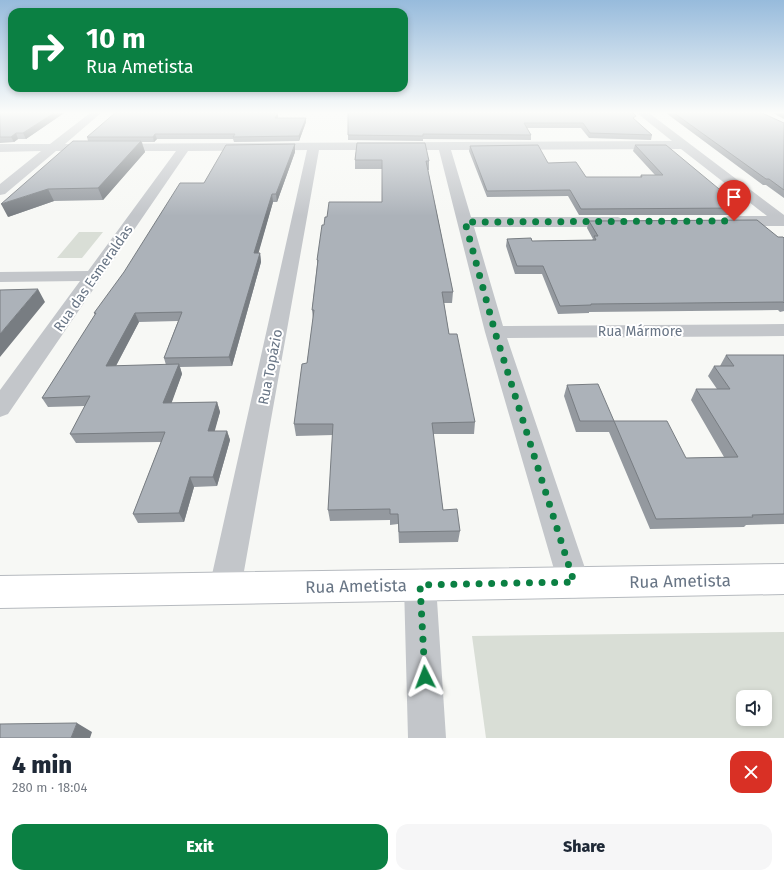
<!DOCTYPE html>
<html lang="en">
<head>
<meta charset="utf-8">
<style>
  :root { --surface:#fff; --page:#f6f6f7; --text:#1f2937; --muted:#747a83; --accent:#0b8043 }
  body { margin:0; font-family:"Fira Sans",sans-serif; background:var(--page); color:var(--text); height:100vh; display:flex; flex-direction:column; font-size:15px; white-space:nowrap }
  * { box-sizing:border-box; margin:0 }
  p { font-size:13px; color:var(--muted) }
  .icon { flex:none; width:22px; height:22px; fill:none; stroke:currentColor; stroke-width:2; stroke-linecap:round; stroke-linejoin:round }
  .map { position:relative; height:738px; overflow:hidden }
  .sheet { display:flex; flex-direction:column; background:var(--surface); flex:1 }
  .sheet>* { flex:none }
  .guide { position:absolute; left:8px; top:8px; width:400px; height:84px; border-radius:12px; box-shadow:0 2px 6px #0003; background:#0b8043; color:#fff; overflow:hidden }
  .fabs { position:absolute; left:736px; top:690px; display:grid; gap:8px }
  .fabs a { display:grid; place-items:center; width:36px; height:36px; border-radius:8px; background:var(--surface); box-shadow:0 2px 6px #0003; font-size:20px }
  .pin { position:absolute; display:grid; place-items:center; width:34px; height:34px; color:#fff; margin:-41px -17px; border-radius:50% 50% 50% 0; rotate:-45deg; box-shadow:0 0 4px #0007 }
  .pin .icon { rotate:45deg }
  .me { position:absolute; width:44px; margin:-22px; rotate:357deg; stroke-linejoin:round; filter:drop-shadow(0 0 3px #0008) }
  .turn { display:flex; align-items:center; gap:14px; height:84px; padding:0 12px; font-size:18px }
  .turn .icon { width:52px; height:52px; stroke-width:2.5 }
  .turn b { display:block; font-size:28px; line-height:34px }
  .round { display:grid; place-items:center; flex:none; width:42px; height:42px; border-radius:12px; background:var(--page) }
  .summary { display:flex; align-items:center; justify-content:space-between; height:68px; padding:0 12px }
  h1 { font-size:24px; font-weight:800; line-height:30px }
  .button { display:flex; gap:8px; margin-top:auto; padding:8px 12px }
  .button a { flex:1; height:46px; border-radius:12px; background:var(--accent); color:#fff; font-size:16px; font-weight:800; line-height:46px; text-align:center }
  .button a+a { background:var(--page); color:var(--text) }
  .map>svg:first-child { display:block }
</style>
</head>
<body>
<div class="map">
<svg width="784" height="738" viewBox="0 0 784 738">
  <rect width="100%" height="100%" fill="#f7f8f5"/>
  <path fill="#d9ded6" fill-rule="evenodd" d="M79,232H103L82,258H57Z
    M784,632V738H486L472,636ZM743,697H765V719H743Z"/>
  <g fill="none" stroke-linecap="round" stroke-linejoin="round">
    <defs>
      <path id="secondary" d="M784,564V594L0,608V576Z"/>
    </defs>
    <use href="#secondary" stroke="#b6babf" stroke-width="2"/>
    <path fill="#c3c6ca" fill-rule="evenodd" d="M90,113H101L65,144L672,141L637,113H649L784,215V226H728L723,224L720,221L723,218L728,216H767L681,149L451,150L471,217H618L623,219L626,222L623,225L618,227H474L503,326L784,324V336L507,338L590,583L585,594L574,599L563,594L558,583L485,332L439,150H319L241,588L236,599L225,604L214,599L209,588L307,150L188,151L8,414L0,417V390L80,281L0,282V272L88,271L176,151H56L5,194L0,195V184L41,151L0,152V144H50Z
      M420,569L431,574L436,585L446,738H408L404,585L409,574Z"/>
    <use href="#secondary" fill="#fff" fill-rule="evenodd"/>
  </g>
  <path fill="#94999f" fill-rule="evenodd" d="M0,113H64L26,139H18L14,142L0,143Z
    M348,113L634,119L652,135L651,140L589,138L581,128H527L531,135V140L423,139V141L348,140Z
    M666,113H762L784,123V198L766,185H763Z
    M773,113H784V119Z
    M278,118H306V122L299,141L234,142L233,139H157L154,142H142L145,152L103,200L54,201L8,217L88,141L87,137Z
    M357,143L429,161V170H428L453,292L452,303H444L449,334L475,422L474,434H433L443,510L460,531L458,542L399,543L398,524L390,525V520L330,521L328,510L333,435L296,436L294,424L307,363L313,319L312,310L317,265V260L324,225L327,217L382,202V169H355V160Z
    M295,144V152L277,202H273L258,253H260L261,262L232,366L180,367L182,374L171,403L217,402L220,412L214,431H227L230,440L217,486L194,487L184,522L138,523L133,514L161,442L76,443L70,434L85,406L48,407L42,398L95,315L94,313L204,183ZM178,321L164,358L166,365L116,366L139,322Z
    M635,145L742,208L738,215H579L568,196L487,197L469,151L470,146L548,163L586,177H640L641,175H655L633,151Z
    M589,221L778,237L784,238V311L780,312L778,310L589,312V313L558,314L542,274H515L506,246L507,239L532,241L592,240L593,239L587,228Z
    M726,355H784V524L746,525L744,527L650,529L609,432H576L564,396L567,385L614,421L686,458L724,457L691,400L696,389H717L708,376L714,366H720Z"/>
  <path fill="#787d82" d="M54,113H64L26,139L23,133Z
    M278,113V117L276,122L275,118Z
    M306,118V122L299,141V136Z
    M16,133L18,139L14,142L11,137Z
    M155,134L157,139L154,142L153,137Z
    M141,141L145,152L103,200L98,188Z
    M295,144V152L277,202L276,194Z
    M48,189L54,201L8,217L1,204Z
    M272,194L273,202L256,262L254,253Z
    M260,253L261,262L232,366L229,357Z
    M38,289L45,302L0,357V334Z
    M135,313L139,322L111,375L106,366Z
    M179,364L182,374L168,413L163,403Z
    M217,402L220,412L212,441L208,431Z
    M227,431L230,440L217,486L213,477Z
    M190,477L194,487L184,522L179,513Z
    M77,723L92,732L90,738H71Z"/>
  <path fill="#acb2b9" stroke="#787d82" d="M0,113H54L23,133H16L11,137H0Z
    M115,113H278L275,118H306L299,136L233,137L235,134H155L153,137H87Z
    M348,113H633L636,116L633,118L652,135L590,133L583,123H524L531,135L423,134V136L348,135Z
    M674,113H762L784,123V190L769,179H766Z
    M73,141H141L98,188L48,189L1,204Z
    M357,143H425L429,161H426L453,292H442L449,334H457L475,422L432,423L443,510L457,509L460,531L399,532L398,514H390V509L328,510L333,424H294L302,364L307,363L314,310H312L318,260H317L322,225H324L325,217H327L329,202H382V160H355Z
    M295,144L276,194H272L254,253H260L229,357L164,358L182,312L135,313L106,366L179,364L163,403L217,402L208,431H227L213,477H190L179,513L133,514L165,432L70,434L90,396L42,398L96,313H94L124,272L180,183H204L226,145Z
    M538,145L548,163L576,162L586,177H642L641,175H663L635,145H666L742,208L581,209L570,190L487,191L470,146Z
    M757,220L778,237H783L784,238V303L783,302L591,304V305L560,306L543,266H517L507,239L531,238L532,241L596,240L594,236H598L589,221Z
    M38,289L0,334V290Z
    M726,355H784V514L752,515L753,517L656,519L614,421H667L686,458L738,457L696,389H730L714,366H734Z
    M598,384L614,421H580L567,385Z
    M77,723L71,738H0V724Z"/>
  <linearGradient id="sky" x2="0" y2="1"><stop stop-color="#97bbdc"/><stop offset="0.52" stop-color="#fbfcfa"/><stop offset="1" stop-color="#fbfcfa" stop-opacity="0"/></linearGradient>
  <rect width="784" height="216" fill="url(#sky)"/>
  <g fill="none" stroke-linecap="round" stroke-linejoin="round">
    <path stroke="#0b8043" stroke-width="7" stroke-dasharray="0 12.6" d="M425,677L420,585L574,582L495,332L465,222L734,221"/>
  </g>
  <g text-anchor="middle" stroke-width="4" stroke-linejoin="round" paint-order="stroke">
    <g font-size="14" fill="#687585" stroke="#fff">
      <text transform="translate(93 278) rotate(-55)" y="5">Rua das Esmeraldas</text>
      <text x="640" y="336">Rua Mármore</text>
      <text transform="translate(270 367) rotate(-79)" y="5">Rua Topázio</text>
    </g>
    <g font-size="17" fill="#687585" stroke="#fff">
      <text transform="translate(680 581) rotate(-1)" y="6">Rua Ametista</text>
      <text transform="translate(356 586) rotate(-1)" y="6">Rua Ametista</text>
    </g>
  </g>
</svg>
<div class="fabs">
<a><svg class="icon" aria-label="sound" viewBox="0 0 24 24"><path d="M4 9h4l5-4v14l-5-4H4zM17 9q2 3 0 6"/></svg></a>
</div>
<div class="pin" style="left:734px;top:221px;background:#d93025"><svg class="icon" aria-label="arrive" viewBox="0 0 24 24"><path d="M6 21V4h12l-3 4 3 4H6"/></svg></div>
<svg class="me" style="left:425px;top:677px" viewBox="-20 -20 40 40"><path d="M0-17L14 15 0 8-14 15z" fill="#0b8043" stroke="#fff" stroke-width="4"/></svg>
<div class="guide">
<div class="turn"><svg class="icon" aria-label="right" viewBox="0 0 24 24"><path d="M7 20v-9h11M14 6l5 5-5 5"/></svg><div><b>10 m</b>Rua Ametista</div></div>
</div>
</div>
<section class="sheet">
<div class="summary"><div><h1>4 min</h1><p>280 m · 18:04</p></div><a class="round" style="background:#d93025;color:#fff"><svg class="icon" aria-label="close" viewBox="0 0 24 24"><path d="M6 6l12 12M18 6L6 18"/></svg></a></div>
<div class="button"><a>Exit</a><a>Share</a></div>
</section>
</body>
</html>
